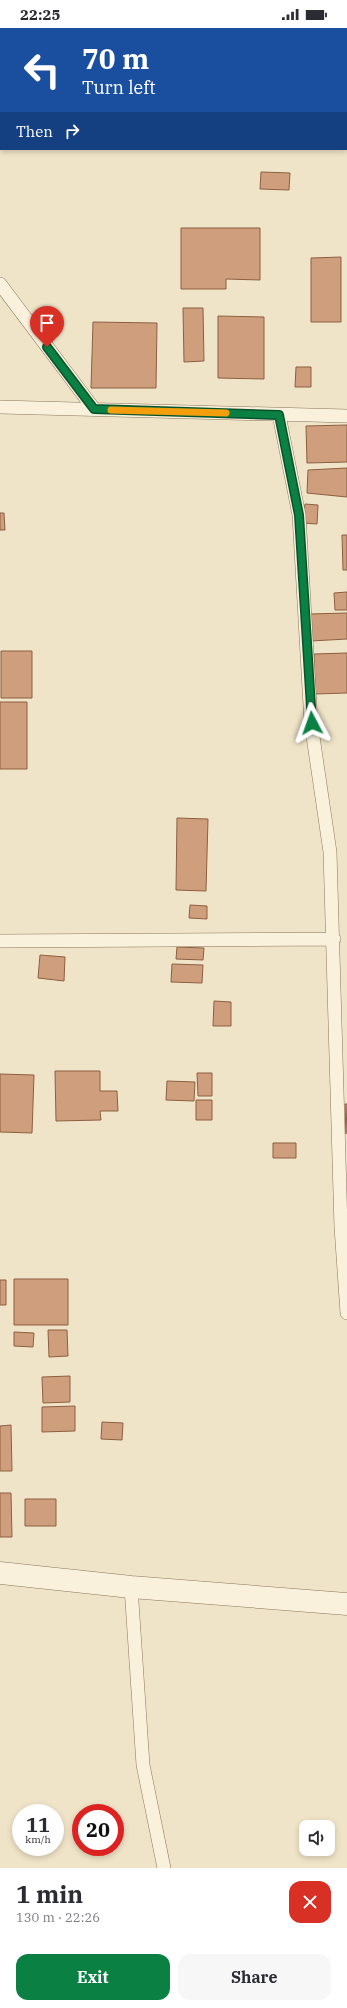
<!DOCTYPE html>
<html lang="en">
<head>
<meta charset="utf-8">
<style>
  :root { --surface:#fff; --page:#f7f7f7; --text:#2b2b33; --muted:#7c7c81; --accent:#0b8043 }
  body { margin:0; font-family:"IBM Plex Serif",serif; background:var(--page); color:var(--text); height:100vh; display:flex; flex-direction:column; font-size:15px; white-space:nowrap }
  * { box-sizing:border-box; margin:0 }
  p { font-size:13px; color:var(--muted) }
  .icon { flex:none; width:22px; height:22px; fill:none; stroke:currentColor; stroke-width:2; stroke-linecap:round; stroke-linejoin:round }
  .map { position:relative; height:1840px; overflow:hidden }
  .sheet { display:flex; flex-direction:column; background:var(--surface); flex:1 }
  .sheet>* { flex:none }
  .hud { position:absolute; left:0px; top:0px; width:347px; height:122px; box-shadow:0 2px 6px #0003; background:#1a4fa0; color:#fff; overflow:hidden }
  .tools { position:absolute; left:299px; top:1792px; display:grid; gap:8px }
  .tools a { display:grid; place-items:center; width:36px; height:36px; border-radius:8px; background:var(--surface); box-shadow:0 2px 6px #0003; font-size:20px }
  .speed { position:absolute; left:12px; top:1776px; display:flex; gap:8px; font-size:20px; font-weight:700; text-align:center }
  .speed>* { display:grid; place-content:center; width:52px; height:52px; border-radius:50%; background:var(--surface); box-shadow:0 2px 6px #0003; line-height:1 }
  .speed small { font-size:10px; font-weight:400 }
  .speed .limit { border:6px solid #d22; background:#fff; color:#111 }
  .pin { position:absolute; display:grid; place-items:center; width:34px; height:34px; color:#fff; margin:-41px -17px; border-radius:50% 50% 50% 0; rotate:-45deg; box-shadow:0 0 4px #0007 }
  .pin .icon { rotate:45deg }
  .me { position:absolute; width:44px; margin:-22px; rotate:356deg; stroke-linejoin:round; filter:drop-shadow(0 0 3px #0008) }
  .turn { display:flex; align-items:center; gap:14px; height:84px; padding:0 16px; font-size:18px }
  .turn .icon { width:52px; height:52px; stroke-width:2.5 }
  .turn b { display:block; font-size:28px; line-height:34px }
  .then { display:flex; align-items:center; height:38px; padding:0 16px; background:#0003; gap:8px; font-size:15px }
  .round { display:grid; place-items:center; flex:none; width:42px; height:42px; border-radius:12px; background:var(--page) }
  .summary { display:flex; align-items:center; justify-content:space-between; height:68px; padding:0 16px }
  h1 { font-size:24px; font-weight:800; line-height:30px }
  .button { display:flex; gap:8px; margin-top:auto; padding:8px 16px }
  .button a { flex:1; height:46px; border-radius:12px; background:var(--accent); color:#fff; font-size:16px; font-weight:800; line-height:46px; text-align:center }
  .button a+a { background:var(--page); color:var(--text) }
  .status { display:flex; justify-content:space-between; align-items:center; height:28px; padding:0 20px; background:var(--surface); direction:ltr }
  .status svg { height:11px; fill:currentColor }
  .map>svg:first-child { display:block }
</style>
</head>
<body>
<div class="status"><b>22:25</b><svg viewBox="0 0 49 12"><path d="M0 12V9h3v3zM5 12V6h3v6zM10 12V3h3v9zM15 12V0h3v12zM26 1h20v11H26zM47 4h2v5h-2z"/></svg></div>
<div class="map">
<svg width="347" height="1840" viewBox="0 0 347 1840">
  <rect width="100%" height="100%" fill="#f0e4c8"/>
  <path fill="#cf9f7d" stroke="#8d5f41" d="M261,144L290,145L289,162L260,161Z
    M181,200H260V252L226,251V261H181Z
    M341,229V294H311V230Z
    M183,280H203L204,333L184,334Z
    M218,288L264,289V351L218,350Z
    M93,294L157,295L156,360H91Z
    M296,339H311V359H295Z
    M347,397V434L307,435L306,398Z
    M347,440V469L307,465L308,442Z
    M305,476L318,477L317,496L303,495Z
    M0,485H4L5,502H0Z
    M342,507H347V542H343Z
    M347,564V582H335L334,565Z
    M347,585V611L311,613L309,586Z
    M1,623H32V670H1Z
    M347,625V665L315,666L314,626Z
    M0,674H27V741H0Z
    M177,790L208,791L206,863L176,862Z
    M190,877L207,878V891L189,890Z
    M177,919L204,920L203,932L176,931Z
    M40,927L65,929L64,953L38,950Z
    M172,936L203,937L202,955L171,954Z
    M214,973L231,974V998H213Z
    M55,1043H100V1063H117L118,1083H100L101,1092L56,1093Z
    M197,1045H212V1068H198Z
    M0,1046L34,1047L32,1105L0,1104Z
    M167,1053L195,1054L194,1073L166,1072Z
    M196,1072H212V1092H196Z
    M345,1076H347L346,1106Z
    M273,1115H296V1130H273Z
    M14,1251H68V1297H14Z
    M0,1252H6V1277H0Z
    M48,1302H67L68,1328L49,1329Z
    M14,1304L34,1305L33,1319L14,1318Z
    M70,1348V1374L43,1375L42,1349Z
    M75,1378V1403L42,1404V1379Z
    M102,1394L123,1395L122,1412L101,1411Z
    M11,1397L12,1443H0V1398Z
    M0,1465H11L12,1509H0Z
    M25,1471H56V1498H25Z"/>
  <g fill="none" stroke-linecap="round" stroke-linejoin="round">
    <defs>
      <path id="service" d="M0,256L94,381
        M0,379L347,388
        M279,387L299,487L311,695L330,824L341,1199L347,1285
        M0,913L334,911
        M131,1559L143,1737L164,1840"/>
      <path id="minor" d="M0,1545L131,1559L347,1576"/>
    </defs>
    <use href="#service" stroke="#8d765c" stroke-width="14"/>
    <use href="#minor" stroke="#8d765c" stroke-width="23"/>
    <use href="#service" stroke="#faf1dc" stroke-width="13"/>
    <use href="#minor" stroke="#faf1dc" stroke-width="22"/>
  </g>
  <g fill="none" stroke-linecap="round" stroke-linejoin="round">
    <defs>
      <path id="route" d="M47,319L94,381L279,387L299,487L312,695"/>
    </defs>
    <use href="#route" stroke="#07532c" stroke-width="10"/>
    <use href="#route" stroke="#0b8043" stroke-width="7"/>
    <path stroke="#f59e0b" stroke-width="7" d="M111,382L226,385"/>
  </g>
</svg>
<div class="tools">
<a><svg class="icon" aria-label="sound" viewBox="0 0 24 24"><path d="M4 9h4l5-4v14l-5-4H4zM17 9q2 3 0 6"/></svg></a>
</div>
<div class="speed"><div>11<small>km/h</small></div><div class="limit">20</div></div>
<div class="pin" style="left:47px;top:319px;background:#d93025"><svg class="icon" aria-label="arrive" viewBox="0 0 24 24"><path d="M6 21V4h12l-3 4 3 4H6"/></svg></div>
<svg class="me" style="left:312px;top:695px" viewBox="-20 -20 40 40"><path d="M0-17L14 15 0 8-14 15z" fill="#0b8043" stroke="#fff" stroke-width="4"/></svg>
<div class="hud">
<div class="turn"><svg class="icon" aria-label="left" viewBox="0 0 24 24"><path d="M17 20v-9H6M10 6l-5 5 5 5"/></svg><div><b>70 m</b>Turn left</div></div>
<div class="then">Then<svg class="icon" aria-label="right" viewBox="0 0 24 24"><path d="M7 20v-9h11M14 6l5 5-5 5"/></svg></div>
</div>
</div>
<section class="sheet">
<div class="summary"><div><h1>1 min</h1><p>130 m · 22:26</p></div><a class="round" style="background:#d93025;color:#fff"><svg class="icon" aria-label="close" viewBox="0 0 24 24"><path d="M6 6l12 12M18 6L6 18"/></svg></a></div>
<div class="button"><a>Exit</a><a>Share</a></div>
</section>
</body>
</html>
